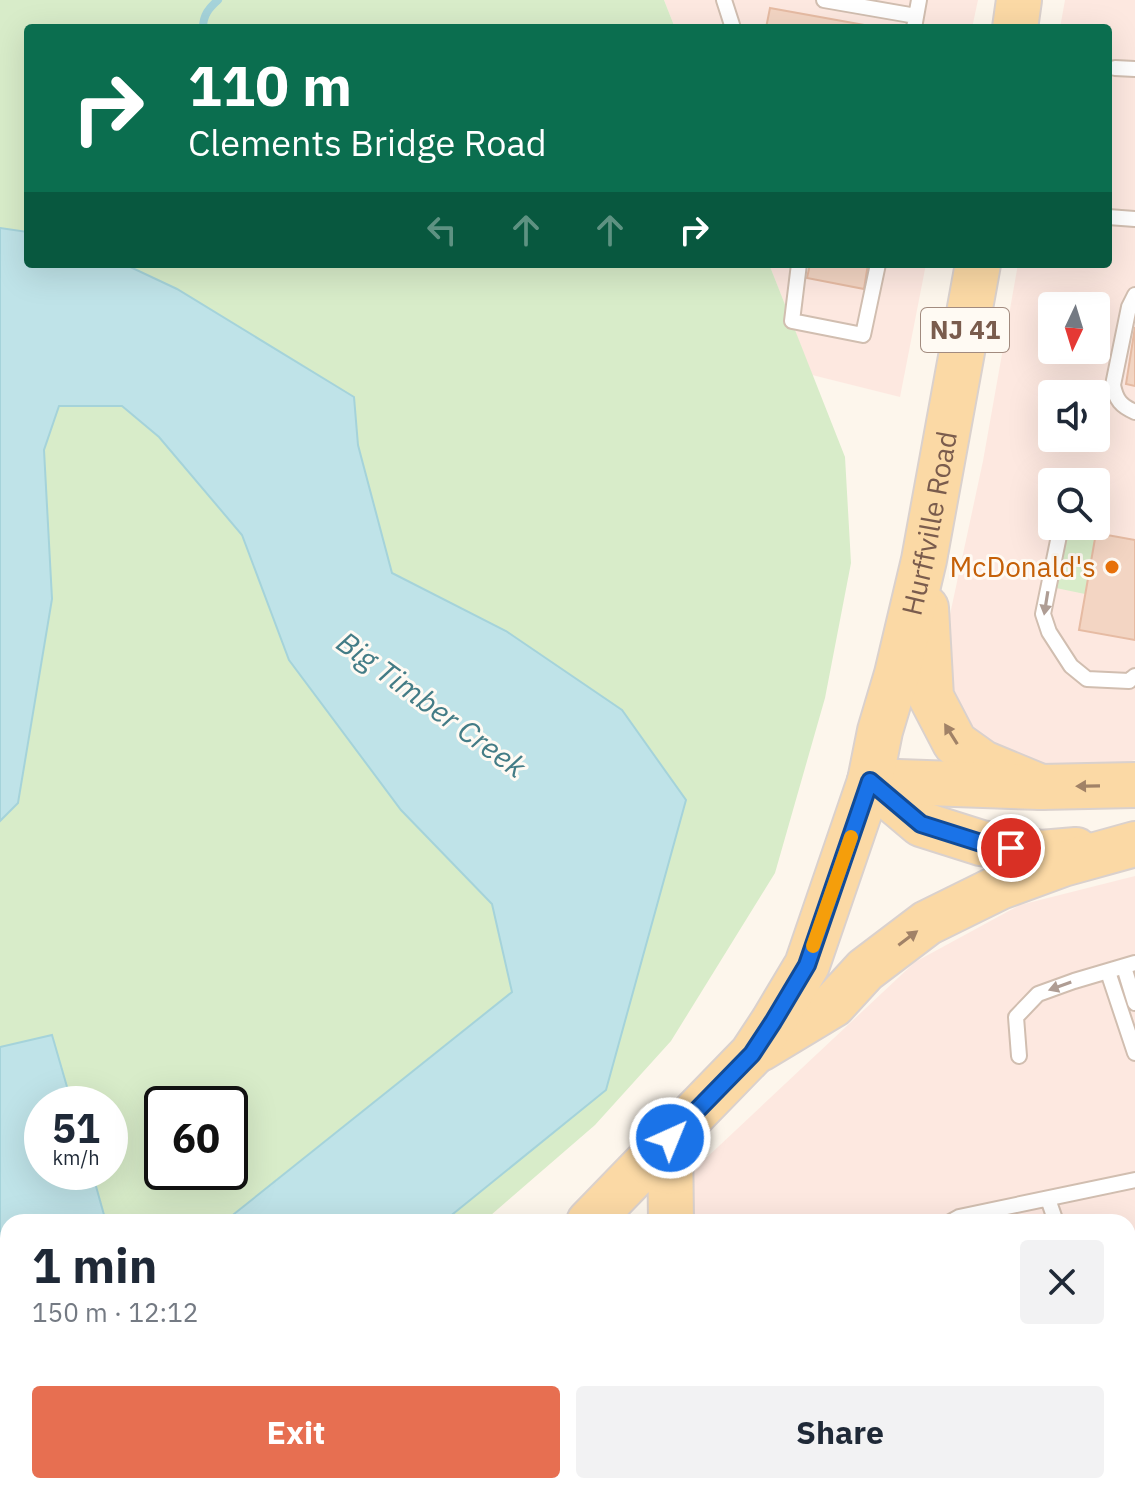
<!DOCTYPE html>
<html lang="en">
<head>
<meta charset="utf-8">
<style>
  :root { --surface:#fff; --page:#f2f2f3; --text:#1f2937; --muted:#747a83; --accent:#e76f51 }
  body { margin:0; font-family:"IBM Plex Sans",sans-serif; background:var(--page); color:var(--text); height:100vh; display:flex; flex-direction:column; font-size:30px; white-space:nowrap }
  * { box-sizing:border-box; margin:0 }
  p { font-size:26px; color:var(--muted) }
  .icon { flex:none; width:44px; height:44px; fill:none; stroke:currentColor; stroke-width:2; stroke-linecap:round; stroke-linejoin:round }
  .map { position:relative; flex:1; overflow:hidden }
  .drawer { position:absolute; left:0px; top:1214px; width:1136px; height:280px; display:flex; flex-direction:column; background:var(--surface); border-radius:24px 24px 0 0; box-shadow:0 8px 32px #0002 }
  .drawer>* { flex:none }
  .top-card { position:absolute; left:24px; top:24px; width:1088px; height:244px; border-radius:8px; box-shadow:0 8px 32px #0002; background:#0b6e4f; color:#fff; overflow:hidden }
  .needle { width:52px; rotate:184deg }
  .controls { position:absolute; left:1038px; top:292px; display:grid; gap:16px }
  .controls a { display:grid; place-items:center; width:72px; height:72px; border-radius:8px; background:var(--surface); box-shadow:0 8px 32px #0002; font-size:40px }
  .speed { position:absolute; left:24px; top:1086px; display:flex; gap:16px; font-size:40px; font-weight:700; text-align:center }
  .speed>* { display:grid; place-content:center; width:104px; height:104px; border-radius:50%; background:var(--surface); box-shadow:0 8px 32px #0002; line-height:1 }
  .speed small { font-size:20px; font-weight:400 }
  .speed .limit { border:4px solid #111; border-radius:12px; background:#fff; color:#111 }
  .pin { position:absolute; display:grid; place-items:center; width:68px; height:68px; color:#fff; margin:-34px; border:4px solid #fff; border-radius:50%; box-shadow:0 2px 8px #0007 }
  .me { position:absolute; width:88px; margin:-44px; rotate:44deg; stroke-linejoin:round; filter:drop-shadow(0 0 6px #0008) }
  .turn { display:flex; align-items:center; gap:28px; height:168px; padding:0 32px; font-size:36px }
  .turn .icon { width:104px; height:104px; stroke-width:2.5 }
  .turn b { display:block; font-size:56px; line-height:68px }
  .lanes { display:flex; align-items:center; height:76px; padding:0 32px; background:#0003; justify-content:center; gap:40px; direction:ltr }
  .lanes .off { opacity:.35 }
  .round { display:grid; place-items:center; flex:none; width:84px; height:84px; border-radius:8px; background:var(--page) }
  .head { display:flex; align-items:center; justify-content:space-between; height:136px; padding:0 32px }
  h1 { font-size:48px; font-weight:700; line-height:60px }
  .primary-button { display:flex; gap:16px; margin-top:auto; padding:16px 32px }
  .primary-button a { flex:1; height:92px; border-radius:8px; background:var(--accent); color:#fff; font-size:32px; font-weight:700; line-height:92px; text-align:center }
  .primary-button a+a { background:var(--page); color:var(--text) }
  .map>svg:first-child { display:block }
</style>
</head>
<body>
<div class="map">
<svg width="1135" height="1494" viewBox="0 0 1135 1494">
  <rect width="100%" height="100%" fill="#fdf6ec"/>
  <path fill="#fde8e0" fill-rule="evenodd" d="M664,0H978L972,28H675Z
    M1065,0H1135V760L1116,765H1041L983,753L945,707L940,661L983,461L1018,264H1108V28H1060ZM1052,306H1096V350H1052ZM1052,394H1096V438H1052ZM1052,482H1096V526H1052Z
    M769,264H926L900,397L812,375Z
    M1135,876V1494H1096L1094,1486H1128V1222H638L915,962L1020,905Z"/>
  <path fill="#d8ecc9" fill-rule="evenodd" d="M0,0H664L675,28H28V232L0,228Z
    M124,264H769L845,457L851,563L825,698L775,873L671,1041L595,1125L483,1222H443L606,1090L622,710L506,631L392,573L358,445L354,397L177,289Z
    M59,406H122L159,437L242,535L289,660L401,810L492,904L512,993L224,1222H106L92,1172H110V1104H72L52,1035L0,1047V821L18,803L52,599L44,450ZM162,1104H230V1172H162Z
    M1069,527L1096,533L1085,594L1056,588Z
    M337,1486H818L817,1494H322Z"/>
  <path fill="#bfe3e8" stroke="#a5d3da" stroke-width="2" d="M0,228L28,232V264H124L177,289L354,397L358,445L392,573L506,631L622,710L686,800L606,1090L443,1222H224L512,992L492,904L401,810L289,660L242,535L159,437L122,406H59L44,450L52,599L18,803L0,821Z
    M52,1035L72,1104H42V1172H92L106,1222H8V1486H84L71,1494H0V1047Z"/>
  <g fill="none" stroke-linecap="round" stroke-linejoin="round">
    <path stroke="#a5d3da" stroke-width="8" d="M203,28C203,15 209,8 218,0"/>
  </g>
  <path fill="#f3d5c3" stroke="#e6bba3" stroke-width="2" d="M770,8L881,28H766Z
    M810,264H868L864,289L807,278Z
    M1135,327V386L1126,384Z
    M1096,533L1135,540V640L1079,630Z"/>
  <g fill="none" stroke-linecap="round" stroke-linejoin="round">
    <defs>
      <path id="lane" d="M724,0L733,28
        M824,0L916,16
        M914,28L919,0
        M1115,68L1135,69
        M1108,217L1135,219
        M799,264L792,321L863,335L878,264
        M1135,295L1129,307L1113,385C1116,400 1121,406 1135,412
        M1061,526L1043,614L1049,632L1071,666L1087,679L1129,681L1135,676
        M1124,967L1135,1003
        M1108,972L1135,1053
        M1019,1056L1016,1017L1038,994L1074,981L1135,963
        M1048,1199L1056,1222
        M950,1222L959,1217L1135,1180
        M1111,1486L1113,1494"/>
      <g id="primary">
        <path d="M1015,28L1019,0"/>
        <path d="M926,608L931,697L955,743L983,763L1041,787"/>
        <path d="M870,781L921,824L981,843L1041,853L1076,850"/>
        <path d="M870,781L1041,787L1135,785"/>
        <path d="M760,1049L833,1005L865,970L927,923L1000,887L1063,864L1135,844"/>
        <path d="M670,1138L671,1222"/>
        <path id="s1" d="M589,1222L752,1054L773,1022L807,965L870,781L880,731L897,674L924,560L978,264"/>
        <path d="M234,1494L249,1486"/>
      </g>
    </defs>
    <use href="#lane" stroke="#d1beb0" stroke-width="18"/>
    <use href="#primary" stroke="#dad1cd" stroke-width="48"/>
    <use href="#lane" stroke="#fff" stroke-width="14"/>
    <use href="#primary" stroke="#fbd9a5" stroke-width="44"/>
  </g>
  <defs><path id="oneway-solid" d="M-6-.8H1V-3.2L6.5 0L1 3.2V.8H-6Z" transform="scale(2)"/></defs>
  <g fill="#af9d94">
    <use href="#oneway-solid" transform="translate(1046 603) rotate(99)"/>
    <use href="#oneway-solid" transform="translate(1060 986) rotate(160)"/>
  </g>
  <g fill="#a18267">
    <use href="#oneway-solid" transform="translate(951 734) rotate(-122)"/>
    <use href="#oneway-solid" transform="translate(1088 786) rotate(179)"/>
    <use href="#oneway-solid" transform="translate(908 938) rotate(-37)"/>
  </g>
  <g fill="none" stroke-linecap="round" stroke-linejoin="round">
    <defs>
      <path id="route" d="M670,1138L752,1054L773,1022L807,965L870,781L921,824L981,843L1011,848"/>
    </defs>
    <use href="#route" stroke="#114b97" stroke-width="20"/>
    <use href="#route" stroke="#1a73e8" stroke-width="14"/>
    <path stroke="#f59e0b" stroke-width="14" d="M813,946L851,837"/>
  </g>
  <circle fill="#e8710a" stroke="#fffaf3" stroke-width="3" cx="1112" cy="567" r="8"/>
  <g text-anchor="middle" stroke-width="6" stroke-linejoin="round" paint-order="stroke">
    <rect fill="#fffaf3" stroke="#a28b7f" stroke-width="2" x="921" y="308" width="88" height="44" rx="6"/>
    <g font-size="26" font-weight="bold" fill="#7a5c4d">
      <text x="965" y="339">NJ 41</text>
    </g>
    <g font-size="28" fill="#7a5c4d" stroke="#fffaf3">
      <text dy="10" stroke="none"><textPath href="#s1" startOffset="798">Hurffville Road</textPath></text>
    </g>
    <g font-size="28" fill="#c56008" stroke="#fffaf3" text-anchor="end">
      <text x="1096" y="577">McDonald's</text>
    </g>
    <g font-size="30" font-style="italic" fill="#437c86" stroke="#fffaf3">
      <text transform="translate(431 705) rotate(36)" y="10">Big Timber Creek</text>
    </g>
  </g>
</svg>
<div class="controls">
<a><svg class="needle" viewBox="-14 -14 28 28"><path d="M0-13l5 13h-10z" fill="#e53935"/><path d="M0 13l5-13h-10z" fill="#747a83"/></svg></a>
<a><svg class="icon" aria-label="sound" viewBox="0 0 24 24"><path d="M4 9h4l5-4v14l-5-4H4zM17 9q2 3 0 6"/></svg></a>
<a><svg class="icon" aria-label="search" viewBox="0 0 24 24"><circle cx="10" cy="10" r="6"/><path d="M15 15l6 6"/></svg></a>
</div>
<div class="speed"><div>51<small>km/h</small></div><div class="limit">60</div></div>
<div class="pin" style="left:1011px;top:848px;background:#d93025"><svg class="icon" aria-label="arrive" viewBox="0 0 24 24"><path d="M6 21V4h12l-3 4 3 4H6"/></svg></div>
<svg class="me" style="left:670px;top:1138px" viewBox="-20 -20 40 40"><circle r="17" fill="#1a73e8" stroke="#fff" stroke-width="3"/><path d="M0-11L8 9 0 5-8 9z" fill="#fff"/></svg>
<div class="top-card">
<div class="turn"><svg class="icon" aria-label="right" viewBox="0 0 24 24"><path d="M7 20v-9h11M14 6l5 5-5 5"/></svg><div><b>110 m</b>Clements Bridge Road</div></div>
<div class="lanes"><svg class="icon off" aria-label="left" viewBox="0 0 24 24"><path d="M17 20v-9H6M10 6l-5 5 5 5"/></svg><svg class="icon off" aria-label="ahead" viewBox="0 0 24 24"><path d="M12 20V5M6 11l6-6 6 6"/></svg><svg class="icon off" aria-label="ahead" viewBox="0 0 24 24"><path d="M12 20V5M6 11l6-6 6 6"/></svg><svg class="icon" aria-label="right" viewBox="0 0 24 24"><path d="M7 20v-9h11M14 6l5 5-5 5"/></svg></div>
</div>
<section class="drawer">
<div class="head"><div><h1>1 min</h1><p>150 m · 12:12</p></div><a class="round"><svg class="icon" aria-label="close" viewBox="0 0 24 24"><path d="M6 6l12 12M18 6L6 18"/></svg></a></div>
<div class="primary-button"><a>Exit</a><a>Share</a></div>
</section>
</div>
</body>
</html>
